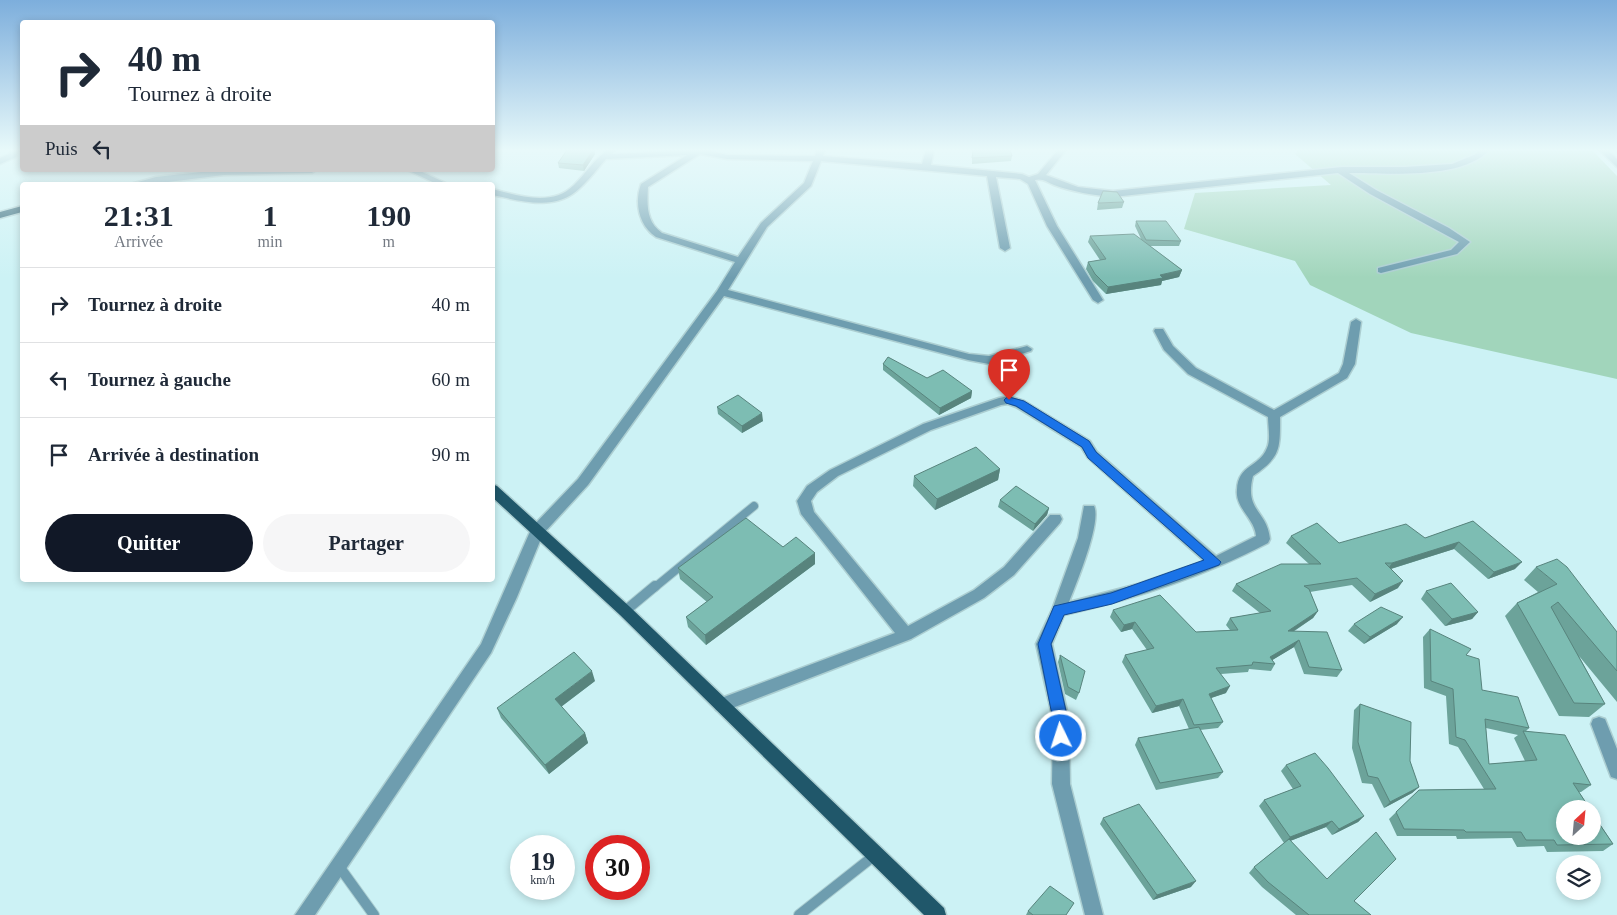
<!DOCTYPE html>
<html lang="fr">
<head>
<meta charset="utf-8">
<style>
  :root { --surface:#fff; --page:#f6f6f7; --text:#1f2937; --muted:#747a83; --line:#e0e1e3; --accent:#111827 }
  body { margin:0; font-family:"Times New Roman",serif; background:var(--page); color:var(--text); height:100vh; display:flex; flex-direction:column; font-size:19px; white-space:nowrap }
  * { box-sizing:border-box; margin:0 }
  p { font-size:16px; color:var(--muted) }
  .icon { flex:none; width:28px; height:28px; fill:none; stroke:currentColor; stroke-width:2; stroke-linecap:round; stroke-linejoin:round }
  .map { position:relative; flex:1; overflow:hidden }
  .details { position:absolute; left:20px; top:182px; width:475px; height:400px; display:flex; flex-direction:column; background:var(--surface); border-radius:5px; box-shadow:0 2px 8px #0003 }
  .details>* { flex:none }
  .guide { position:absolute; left:20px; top:20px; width:475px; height:152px; border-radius:5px; box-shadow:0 2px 8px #0003; background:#fff; color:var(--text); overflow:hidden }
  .needle { width:32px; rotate:26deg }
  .buttons { position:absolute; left:1556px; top:800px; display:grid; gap:10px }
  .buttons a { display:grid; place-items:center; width:45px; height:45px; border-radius:50%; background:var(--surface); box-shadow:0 2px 8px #0003; font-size:25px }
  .speed { position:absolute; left:510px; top:835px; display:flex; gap:10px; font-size:25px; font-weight:700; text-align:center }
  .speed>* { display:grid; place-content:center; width:65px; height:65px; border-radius:50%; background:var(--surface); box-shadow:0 2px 8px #0003; line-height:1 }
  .speed small { font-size:12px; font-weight:400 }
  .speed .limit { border:8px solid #d22; background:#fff; color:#111 }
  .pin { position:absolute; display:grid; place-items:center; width:42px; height:42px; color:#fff; margin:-51px -21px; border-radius:50% 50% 50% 0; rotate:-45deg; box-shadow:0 0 5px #0007 }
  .pin .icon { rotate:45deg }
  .me { position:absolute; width:55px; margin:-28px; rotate:356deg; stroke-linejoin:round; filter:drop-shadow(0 0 4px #0008) }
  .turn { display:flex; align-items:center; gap:18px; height:105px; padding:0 25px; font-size:22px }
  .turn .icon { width:65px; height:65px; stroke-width:2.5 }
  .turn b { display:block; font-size:35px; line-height:42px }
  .then { display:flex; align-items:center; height:48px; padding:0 25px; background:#0003; gap:10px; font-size:19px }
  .eta { display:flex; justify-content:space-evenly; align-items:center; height:85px; text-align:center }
  .eta b { font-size:30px; font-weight:800; line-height:35px }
  .primary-button { display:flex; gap:10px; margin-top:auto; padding:10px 25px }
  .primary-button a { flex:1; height:58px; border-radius:30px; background:var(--accent); color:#fff; font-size:20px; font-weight:800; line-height:58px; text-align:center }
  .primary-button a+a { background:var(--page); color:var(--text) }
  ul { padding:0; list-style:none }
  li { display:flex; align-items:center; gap:15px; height:75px; padding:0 25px; border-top:1px solid var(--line) }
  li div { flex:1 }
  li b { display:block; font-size:19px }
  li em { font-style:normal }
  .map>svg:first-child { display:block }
</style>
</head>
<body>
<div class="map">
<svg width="1617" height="915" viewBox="0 0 1617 915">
  <rect width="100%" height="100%" fill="#ccf2f5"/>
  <path fill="#a1d5bb" d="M1298,150L1593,151L1617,176V379L1411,333L1310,285L1295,261L1184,229L1195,193L1331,185L1295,154Z"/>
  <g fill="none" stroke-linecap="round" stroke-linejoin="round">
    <defs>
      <path id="lane-far1" d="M654,588L754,506"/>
      <path id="lane" d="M625,611L655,586
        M338,865L374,915
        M799,915L875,855"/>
      <path id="street" d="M11,150H19L16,157L0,164V158L9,154Z
        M607,150H616L612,154L706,150L727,155L815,156L817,150H825L823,156L922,164L926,150H934L931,165L1022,174L1029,177L1038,174L1058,150H1066L1046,175L1078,187L1113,191L1342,167H1405L1452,164L1474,155L1480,150H1489C1463,180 1386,173 1349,173L1376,190L1449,228L1470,242L1457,254L1381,273L1378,272V268L1451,250L1459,242L1370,194L1338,173L1113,197C1093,195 1073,192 1054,185C1047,182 1042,178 1035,180L1057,226L1103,300L1098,303L1093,300L1047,226L1028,184L1020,179L996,177L1010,248L1005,251L1000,248L987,176L821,161L811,186L767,227L728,290L969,354L989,356L1027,346L1032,349L1031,351L989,364L968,360L724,296L588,485L543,534L517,597L491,653L315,915H295L481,644L532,527L578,479L717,291L735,262L656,237C639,226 634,203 641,184L687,155L606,159C597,169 590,179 580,188C556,212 522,201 492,195V189C520,196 552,207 574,185C586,173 594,160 607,150ZM700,154L727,159L813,161L804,183L761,223L738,257L662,233C646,222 647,205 648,187Z
        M1599,150H1608L1617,159V167Z
        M219,170H316L312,173L224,175L144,185H127L156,177Z
        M407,170H418L450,185H439Z
        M1356,319L1361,322L1355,364L1347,378L1280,417C1280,449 1281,457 1253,476C1244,511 1267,510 1270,539L1268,543C1203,577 1135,599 1064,615L1052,644L1069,720L1070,784L1103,915H1085L1052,784L1053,720L1036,644L1052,610L1078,538L1084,506H1094C1102,522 1076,584 1069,602L1138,584L1204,561L1088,458L1081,447L1016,407L1008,404L1001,405L931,430L838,476L817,492L811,501L814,512L908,626L974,590L1004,567L1050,515H1060L1062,519L1060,523L1014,575L984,598L911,639L722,712L716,710L714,705L716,700L895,633L801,514L797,501L807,486L830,470L923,424L999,398L1009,396L1024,401L1090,441L1097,452L1216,556L1256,536C1255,519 1235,508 1237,490C1238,464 1259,468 1267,448C1271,440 1268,426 1268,417L1188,374L1164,350L1154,331L1155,329H1163L1173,346L1196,368L1274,410L1339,373L1343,364L1351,322Z
        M1599,717L1605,719L1617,749V779L1611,777L1591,724L1593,719Z"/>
      <path id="primary" d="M22,206V212L0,218V212Z
        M492,484L497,486L630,607L944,908L946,915H924L620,615L492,497Z"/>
    </defs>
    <use href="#lane-far1" stroke="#acced1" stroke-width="10"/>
    <use href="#lane" stroke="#acced1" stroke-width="12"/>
    <use href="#street" stroke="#acced1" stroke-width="3"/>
    <use href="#primary" stroke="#acced1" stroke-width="3"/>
    <use href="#lane-far1" stroke="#6e9daf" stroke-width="8"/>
    <use href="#lane" stroke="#6e9daf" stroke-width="10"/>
    <use href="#street" fill="#6e9daf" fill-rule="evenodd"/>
    <use href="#primary" fill="#20576a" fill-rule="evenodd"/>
  </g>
  <path fill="#6ca39a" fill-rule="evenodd" d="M567,150H594L595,154L584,171L559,168L558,163Z
    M972,150H1010L1012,156L1011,161L972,164Z
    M1124,202L1122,208L1097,210L1098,203Z
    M1136,221L1181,241L1179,246H1150L1182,270L1179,277L1162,281L1161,285L1106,294L1093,281L1086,269L1088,262L1100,260L1088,242L1090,236L1141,239L1135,226Z
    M883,364L927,378L972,391L971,398L939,415L883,370Z
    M717,407L763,421L742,433L718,414Z
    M1000,469L998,480L935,510L913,486L914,476Z
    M1000,500L1049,508L1047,515L1033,531L998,507Z
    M1473,521L1515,569L1488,579L1454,549L1391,569L1398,588L1370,602L1352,585L1310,592L1318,611L1313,618L1293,632L1342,670L1337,677L1304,674L1294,647L1272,660L1275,664L1271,671L1249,669L1248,672L1221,674L1226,693L1211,698L1223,722L1218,728L1200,730L1223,772L1218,778L1156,790L1135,745L1138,738L1189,729L1179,706L1152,713L1122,662L1125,655L1147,650L1132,629L1121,632L1110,617L1113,610L1196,632L1230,630L1226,625L1230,618L1260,613L1232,591L1236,584L1309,564L1286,543L1291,536L1339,543L1425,538Z
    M783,547L815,553V564L706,645L688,627L686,617L707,602L680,579L678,568Z
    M1536,567L1617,632V702L1579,656L1605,704L1589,717L1559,716L1505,616L1517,603L1538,592L1524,580Z
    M1426,591L1478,612L1472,619L1445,626L1421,599Z
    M1354,624H1397L1364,644L1348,631Z
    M1430,629L1466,655L1482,690L1529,728L1526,731L1591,785L1581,792H1579L1613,844L1603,851L1547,852L1544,846L1517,847L1512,838L1457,839L1456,836H1397L1389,819L1419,790L1484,789L1458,747L1449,744L1446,696L1424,688L1423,637ZM1486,728L1518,735L1514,738L1525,761L1489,764Z
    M1060,655L1079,693L1076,700L1065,694L1058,662Z
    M595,681L561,707L585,733L588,743L549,774L501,718L497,708Z
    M1360,704L1410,761L1419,787L1412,793L1384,808L1372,784L1362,783L1352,748L1354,710Z
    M1286,765L1364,816L1358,822L1332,835L1326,827L1290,841L1327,879L1371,915H1296L1262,887L1249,873L1254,867L1284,843L1259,806L1264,800L1293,789L1281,771Z
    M1103,818L1191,887L1153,900L1100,824Z
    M1074,903L1066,915H1026L1028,911Z"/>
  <path fill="#58847d" d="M593,150H594L595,154L584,171L583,165Z
    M1182,270L1179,277L1162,281L1161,285L1106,294L1108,287Z
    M972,391L971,398L939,415L940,408Z
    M762,413L763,421L742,433V426Z
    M1000,469L998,480L935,510L937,499Z
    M1049,508L1047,515L1033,531L1035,524Z
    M1459,542L1454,549L1387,570L1392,563Z
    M815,553V564L706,645L705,635Z
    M1522,562L1515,569L1488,579L1494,572Z
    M1403,581L1398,588L1370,602L1375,594Z
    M1318,611L1313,618L1283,638L1288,631Z
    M1478,612L1472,619L1445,626L1452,619Z
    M1403,617L1397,624L1364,644L1370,637Z
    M1135,622L1132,629L1121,632L1124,625Z
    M1299,640L1294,647L1266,664L1270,657Z
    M592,671L595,681L558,709L555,699Z
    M1230,686L1226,693L1205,700L1209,694Z
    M1183,699L1179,706L1152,713L1156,706Z
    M585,733L588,743L549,774L545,765Z
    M1419,787L1412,793L1384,808L1390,802Z
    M1364,816L1358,822L1332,835L1339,829Z
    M1332,821L1326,827L1285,843L1290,837Z
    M1196,881L1191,887L1153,900L1157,895Z"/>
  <path fill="#7dbdb3" stroke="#58847d" d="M567,150H593L583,165L558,163Z
    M973,150H1010L1012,156L972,158Z
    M1103,191L1117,192L1124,202L1098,203Z
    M1136,221H1166L1181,241L1146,240Z
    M1134,234L1182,270L1160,275L1163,278L1108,287L1095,274L1088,262L1106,259L1090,236Z
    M888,357L927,378L943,370L972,391L940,408L883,364Z
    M738,395L762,413L742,426L717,407Z
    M976,447L1000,469L937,499L914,476Z
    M1016,486L1049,508L1035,524L1000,500Z
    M746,518L783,547L796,537L815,553L705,635L686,617L713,597L678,568Z
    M1473,521L1522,562L1494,572L1459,542L1392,563H1385L1403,581L1375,594L1357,578L1304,586L1309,589L1318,611L1288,631L1327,632L1342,670L1309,667L1299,640L1270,657L1275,664L1253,662L1252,665L1216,668L1230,686L1209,694L1223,722L1194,725L1183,699L1156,706L1125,655L1154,648L1135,622L1124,625L1113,610L1160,595L1196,632L1238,630L1230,618L1271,611L1236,584L1281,564H1321L1291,536L1317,523L1339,543L1406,524L1425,538Z
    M1557,559L1567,567L1617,632V671L1558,602L1551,607L1605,704L1574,703L1517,603L1557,584L1536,567Z
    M1451,583L1478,612L1452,619L1426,591Z
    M1381,607L1403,617L1370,637L1354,624Z
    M1430,629L1471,649L1466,655L1479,659L1482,690L1518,697L1529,728L1485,719L1489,764L1537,760L1523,731L1565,735L1591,785L1573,783L1590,809H1565V836H1592V813L1613,844L1557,845L1554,840H1526L1521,832H1466L1464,830L1404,829L1396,812L1419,790L1496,789L1465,740L1456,737L1453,689L1431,681Z
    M574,652L592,671L555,699L585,733L545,765L497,708Z
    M1060,655L1085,671L1079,693L1068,687Z
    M1360,704L1411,722L1410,761L1419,787L1390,802L1378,778L1368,776L1358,742Z
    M1199,727L1223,772L1160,783L1138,738Z
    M1315,753L1328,768L1364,816L1339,829L1332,821L1290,837L1264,800L1301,786L1286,765Z
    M1139,804L1196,881L1157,895L1103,818Z
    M1376,832L1396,859L1354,901L1371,915H1309L1268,882L1254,867L1289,839L1327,879Z
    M1050,886L1074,903L1066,915H1033L1028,911Z"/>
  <linearGradient id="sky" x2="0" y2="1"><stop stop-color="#7daedc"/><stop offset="0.54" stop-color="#e8f9fa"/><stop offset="1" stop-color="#e8f9fa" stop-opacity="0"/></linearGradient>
  <rect width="1617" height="278" fill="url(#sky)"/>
  <path fill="#1a73e8" stroke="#114b97" d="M1009,397L1024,401L1089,441L1096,452L1221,562L1219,565L1112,604L1064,615L1051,644L1068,720V736L1066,741L1061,743L1055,741L1053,736V720L1038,644L1054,606L1111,593L1204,560L1088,458L1082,447L1016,406L1006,403L1004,400L1006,398Z"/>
</svg>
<div class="buttons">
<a><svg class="needle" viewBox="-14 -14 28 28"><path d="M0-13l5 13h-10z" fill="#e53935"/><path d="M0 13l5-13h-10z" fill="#747a83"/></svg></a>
<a><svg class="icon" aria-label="layers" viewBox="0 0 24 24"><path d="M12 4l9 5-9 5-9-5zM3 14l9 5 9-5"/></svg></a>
</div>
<div class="speed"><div>19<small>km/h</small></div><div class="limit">30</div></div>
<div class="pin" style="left:1009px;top:400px;background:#d93025"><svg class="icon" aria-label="arrive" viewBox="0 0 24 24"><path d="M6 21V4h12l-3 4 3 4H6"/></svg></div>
<svg class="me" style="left:1061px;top:736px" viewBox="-20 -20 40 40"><circle r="17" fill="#1a73e8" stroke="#fff" stroke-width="3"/><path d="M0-11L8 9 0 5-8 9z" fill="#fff"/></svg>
<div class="guide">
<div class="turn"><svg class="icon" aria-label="right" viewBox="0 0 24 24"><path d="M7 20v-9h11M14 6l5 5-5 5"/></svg><div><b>40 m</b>Tournez à droite</div></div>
<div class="then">Puis<svg class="icon" aria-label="left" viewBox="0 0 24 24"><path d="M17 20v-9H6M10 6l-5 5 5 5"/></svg></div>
</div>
<section class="details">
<div class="eta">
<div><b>21:31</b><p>Arrivée</p></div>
<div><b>1</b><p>min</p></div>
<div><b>190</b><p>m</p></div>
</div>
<ul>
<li><svg class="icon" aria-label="right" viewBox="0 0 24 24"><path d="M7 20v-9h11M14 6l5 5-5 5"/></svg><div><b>Tournez à droite</b></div><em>40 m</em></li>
<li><svg class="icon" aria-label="left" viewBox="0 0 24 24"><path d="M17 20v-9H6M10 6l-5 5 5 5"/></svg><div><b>Tournez à gauche</b></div><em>60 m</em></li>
<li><svg class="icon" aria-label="arrive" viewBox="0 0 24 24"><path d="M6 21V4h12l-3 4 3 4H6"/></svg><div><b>Arrivée à destination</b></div><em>90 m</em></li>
</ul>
<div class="primary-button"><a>Quitter</a><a>Partager</a></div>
</section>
</div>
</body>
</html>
